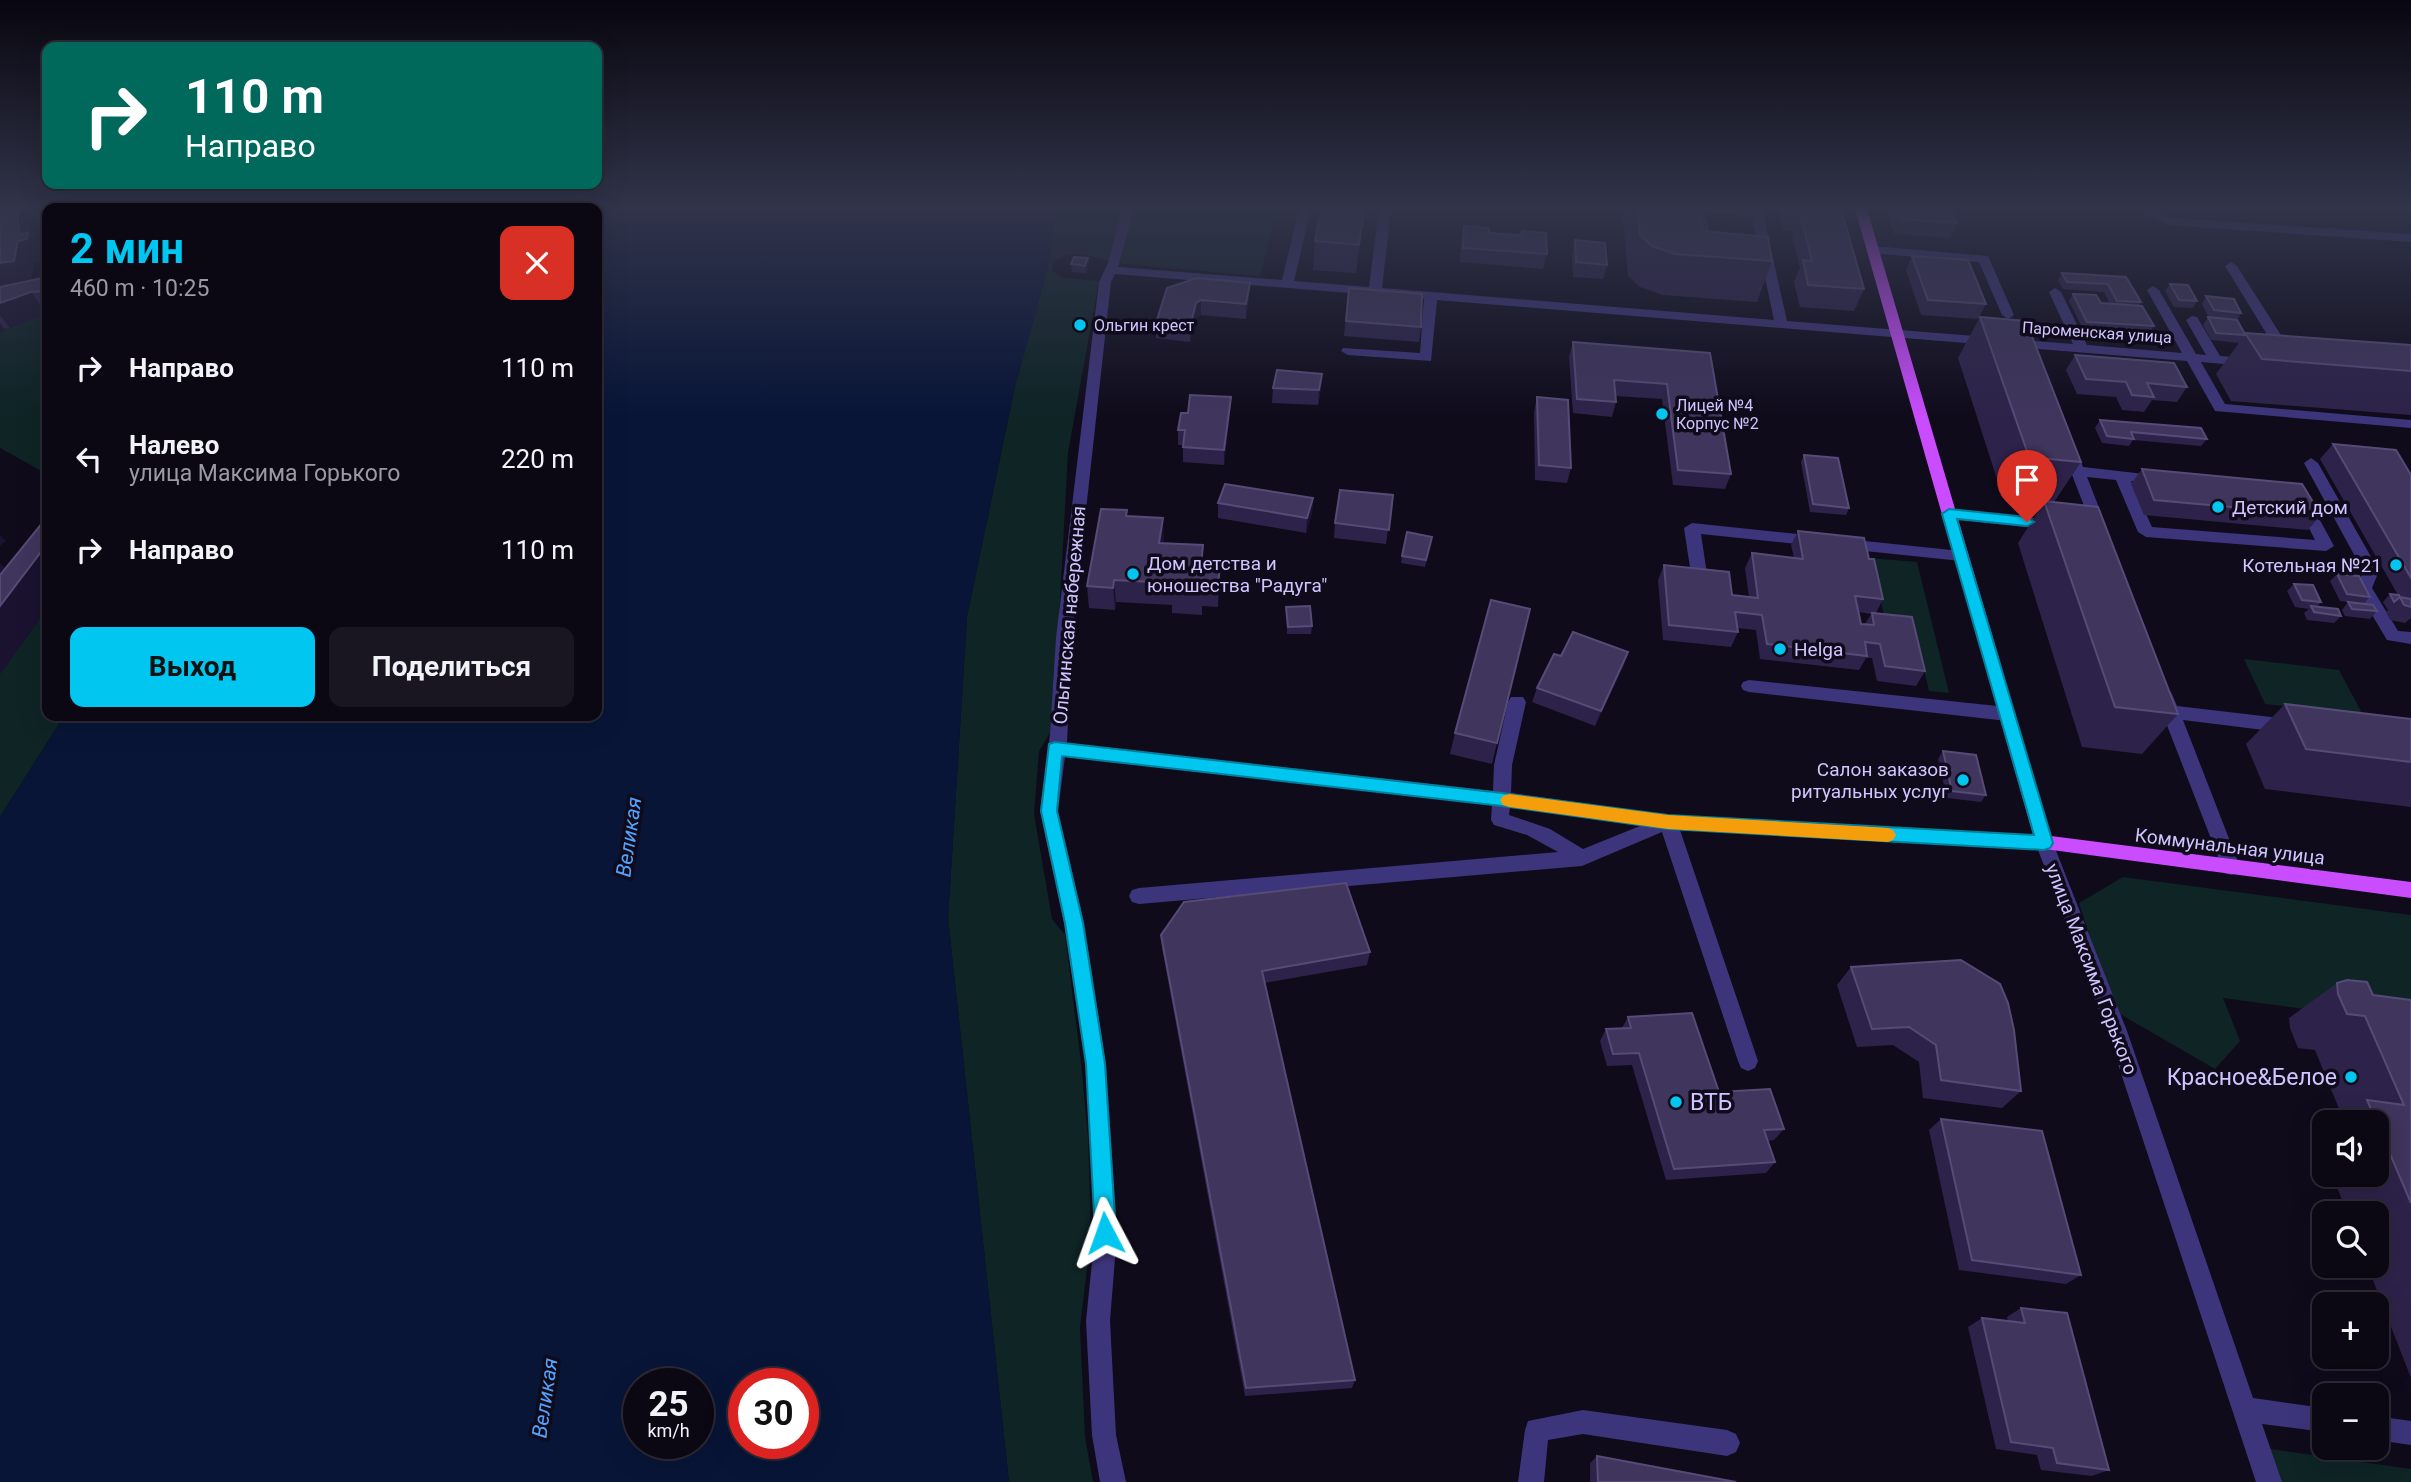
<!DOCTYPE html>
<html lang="ru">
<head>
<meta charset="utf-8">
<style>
  :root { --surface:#0b0814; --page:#191622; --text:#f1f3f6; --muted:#9a9aa0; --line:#2b2934; --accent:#00c6f0 }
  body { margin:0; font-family:Roboto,sans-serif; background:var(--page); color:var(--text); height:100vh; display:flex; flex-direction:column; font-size:26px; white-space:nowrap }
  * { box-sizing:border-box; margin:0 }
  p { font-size:23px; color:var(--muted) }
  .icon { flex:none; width:38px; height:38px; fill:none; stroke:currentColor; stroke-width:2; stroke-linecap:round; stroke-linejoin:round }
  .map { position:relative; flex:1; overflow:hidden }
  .sheet { position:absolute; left:42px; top:203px; width:560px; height:518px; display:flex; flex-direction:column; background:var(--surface); border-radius:14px; box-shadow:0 7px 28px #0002,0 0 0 2px var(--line) }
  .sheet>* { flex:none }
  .hud { position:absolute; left:42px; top:42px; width:560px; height:147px; border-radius:14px; box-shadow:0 7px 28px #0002,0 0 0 2px var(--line); background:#00695c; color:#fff; overflow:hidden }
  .buttons { position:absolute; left:2312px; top:1110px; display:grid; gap:14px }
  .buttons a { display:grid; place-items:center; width:77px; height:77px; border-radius:14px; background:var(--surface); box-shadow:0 7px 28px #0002,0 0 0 2px var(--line); font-size:35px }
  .speed { position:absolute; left:623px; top:1368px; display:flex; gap:14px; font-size:35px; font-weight:700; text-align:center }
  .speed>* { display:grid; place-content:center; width:91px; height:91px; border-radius:50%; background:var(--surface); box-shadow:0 7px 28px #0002,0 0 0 2px var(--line); line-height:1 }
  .speed small { font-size:18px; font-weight:400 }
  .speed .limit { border:10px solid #d22; background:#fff; color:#111 }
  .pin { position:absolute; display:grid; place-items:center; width:60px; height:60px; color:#fff; margin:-72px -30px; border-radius:50% 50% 50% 0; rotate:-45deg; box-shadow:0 0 7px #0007 }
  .pin .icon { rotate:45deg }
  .me { position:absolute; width:77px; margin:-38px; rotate:356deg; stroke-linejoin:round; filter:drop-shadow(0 0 5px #0008) }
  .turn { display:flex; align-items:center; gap:24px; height:147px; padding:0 28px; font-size:32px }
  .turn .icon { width:91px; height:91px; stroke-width:2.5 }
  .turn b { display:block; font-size:49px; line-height:60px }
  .round { display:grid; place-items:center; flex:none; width:74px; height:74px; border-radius:14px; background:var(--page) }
  .overview { display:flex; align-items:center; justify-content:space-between; height:119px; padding:0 28px }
  h1 { font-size:42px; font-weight:700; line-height:52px; color:var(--accent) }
  .action { display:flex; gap:14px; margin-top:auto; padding:14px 28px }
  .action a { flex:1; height:80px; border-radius:14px; background:var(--accent); color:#111; font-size:28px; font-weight:700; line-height:80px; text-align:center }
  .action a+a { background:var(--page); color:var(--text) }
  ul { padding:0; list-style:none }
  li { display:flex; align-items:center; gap:21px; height:91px; padding:0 28px }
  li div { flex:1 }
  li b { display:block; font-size:26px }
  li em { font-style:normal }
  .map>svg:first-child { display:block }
</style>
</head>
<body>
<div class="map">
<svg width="2411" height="1482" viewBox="0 0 2411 1482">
  <rect width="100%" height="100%" fill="#0f0b1b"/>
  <path fill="#0e2425" d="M1057,209H1277L1260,276L1114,263C1096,257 1066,246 1052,266L1053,272L1064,278L1099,281L1068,453L1058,638L1050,733L1039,751L1034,814L1052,919L1065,935L1081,1062L1088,1137L1091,1235L1080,1327L1085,1437L1093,1482H1009L948,918L967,617L1015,386L1046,275Z
    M47,314V474L0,448V329Z
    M1871,558L1917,562L1949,693L1929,691L1913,623L1885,620Z
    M47,607V716H64L0,817V673Z
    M2244,659L2339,670L2363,715L2265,704Z
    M2123,877L2411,915V1023L2223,998L2240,1041L2215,1069L2113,1010L2079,903Z
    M2250,1446L2411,1469V1482H2262Z"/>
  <path fill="#081537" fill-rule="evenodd" d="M597,209H1057L1046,275L1015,386L967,617L948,918L1009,1482H0V817L64,716H597ZM639,1384H698V1444H639ZM744,1384H803V1444H744Z"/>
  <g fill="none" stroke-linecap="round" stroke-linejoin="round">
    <path fill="#3d357b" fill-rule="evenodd" d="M1122,209H1134L1118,267L1282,280L1299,209H1311L1294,281L1369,287L1379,209H1391L1382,288L1774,320L1752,216L1711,213L1705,209H1762L1787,321L2073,344L2049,292L2055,288L2061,292L2087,345L2182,353L2147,290L2153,286L2159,290L2196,354L2206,355L2186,320L2192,316L2197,317L2220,356L2248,358L2255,362L2248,366L2201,362L2225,404L2411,420V428L2215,411L2187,361L1437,300L1431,361L1348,355L1341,351L1343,348L1420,353L1424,299L1115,274L1111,282L1072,638L1067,743L1493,791L1494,765L1508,702L1511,697H1523L1526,702L1512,765L1511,793L1668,815L2051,838L2127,1031L2253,1398L2324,1408V1432L2262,1424L2282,1482H2256L2107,1031L2038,850L1680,830L1758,1061L1755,1068L1748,1071L1741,1068L1738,1061L1662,832L1582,866L1139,904L1132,902L1129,896L1132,890L1139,888L1558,852L1527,835L1494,825L1491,820L1492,805L1065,757L1058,811L1084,923L1106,1064L1117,1233L1110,1321L1116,1435L1126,1482H1100L1092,1435L1086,1321L1095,1233L1086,1064L1064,923L1040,811L1050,734L1056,638L1099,282L1108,263ZM1510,807L1640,826L1583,849L1550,829L1509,815Z
      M1693,209H1705L1713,252L1711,255L1701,252Z
      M2135,209H2151L2171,218L2411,234V242L2169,225Z
      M1872,246L1988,256L2014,315L2008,319L2002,315L1979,262L1868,253L1866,250Z
      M2231,262L2237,266L2293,354L2291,357L2286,358L2279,354L2225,266Z
      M2068,441L2075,446L2083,467L2162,476L2164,479L2157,484L2131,481L2152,527L2315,540L2297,504L2304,499L2309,500L2334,546L2326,551L2146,537L2138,532L2116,480L2087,477L2107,528L2104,532H2094L2061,446Z
      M2311,458L2318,463L2379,571L2372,588L2398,631L2411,632V644L2387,640L2356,588L2363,571L2304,463Z
      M1949,509L2053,520L2061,525L2053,530L1944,518L1941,514L1944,510Z
      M1692,523L1961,551L1969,556L1961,561L1701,534L1707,574L1699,579L1691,574L1684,528Z
      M1749,680L2007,707L2013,709L2016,714L2013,719L2007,721L1749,692L1743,690L1741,686L1743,682Z
      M2165,691L2171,692L2177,706L2289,719L2295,721L2298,726L2295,731L2289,733L2183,720L2240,867L2238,873L2231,875L2224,873L2222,867L2156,697L2159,692Z
      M1583,1410L1727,1430L1736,1434L1740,1443L1736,1452L1727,1456L1583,1434L1548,1440L1544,1482H1518L1525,1430L1528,1421Z
      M2376,1416L2411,1421V1445L2376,1440Z"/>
    <path fill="#ca4cff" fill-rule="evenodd" d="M1855,209H1867L2051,836L2411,882V898L2037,848Z"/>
  </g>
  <path fill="#2d234a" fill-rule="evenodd" d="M0,209L33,231L34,240L44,254L43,261L34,263L31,280L47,277V314L10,328H4L5,332H0Z
    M1321,209H1364L1356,273L1313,270L1315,241Z
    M1622,209H1699L1702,231L1772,261L1757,302L1663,295L1640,287L1628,276Z
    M1778,209H1841L1864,289L1854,311L1800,307L1794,282L1800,268L1791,231L1783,230Z
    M1886,209H1951L1957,223L1950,238L1894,234Z
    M1464,226L1489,233L1521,235L1522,231L1547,254L1543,269L1460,262L1461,241Z
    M1575,240L1607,265L1603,279L1573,277L1572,255Z
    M1912,256L1986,304L1978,319L1921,315L1906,270Z
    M1088,258L1089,265L1086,273L1072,272L1071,264Z
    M2062,273L2126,277L2141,302L2139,305L2154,326L2149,334L2083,329L2069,301L2073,294L2101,303L2110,304L2104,292L2063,289L2058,280Z
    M2170,284L2197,301L2193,308L2174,307L2165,291Z
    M1167,288L1249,298L1246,319L1201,315L1196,317L1190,342L1156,338V323Z
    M1349,288L1421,327L1419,342L1344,336Z
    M2206,296L2241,313L2237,320L2245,334L2411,345V415L2231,401L2216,374L2239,343L2211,340L2203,325L2208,317L2209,318L2202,304Z
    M1980,317L2081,462L2054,502L2178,714L2142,754L2082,747L2018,543L2044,502L2003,498L1958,358Z
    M1573,342L1710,353L1731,474L1725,489L1673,485L1662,399L1616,396V402L1612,417L1573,413L1569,357Z
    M2075,355L2187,387L2177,402L2152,400L2144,412L2122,410L2116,397L2077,394L2066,370Z
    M1322,374L1321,389L1318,405L1272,403L1273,388Z
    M1231,397L1230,412L1224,465L1183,462V445H1178V430L1188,413Z
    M1537,397L1571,468L1567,483L1535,480L1534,412Z
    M2100,420L2207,439L2201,446L2133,440L2129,446L2102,443L2095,428Z
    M2333,444L2411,475V618L2405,623L2390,620L2386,612L2388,610L2383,602L2390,594L2398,595L2320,459Z
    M1804,455L1849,508L1846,515L1810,512L1801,462Z
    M2142,469L2321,515L2308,530L2144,515L2131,484Z
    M1393,495L1386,544L1334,538L1335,523Z
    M1313,498L1312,513L1306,533L1218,518V503Z
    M1127,516L1163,518V543L1203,545V565L1220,566L1218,607L1202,606V615L1172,613V605L1116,602L1115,610L1089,608L1087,586Z
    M1798,531L1869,559L1883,599L1876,613L1925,671L1916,686L1877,681L1872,658H1866L1859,670L1760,659L1756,630L1737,628L1738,632L1731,647L1663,640L1658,580L1664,565L1732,595L1749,597L1745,568L1752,553L1794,558L1791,545ZM1859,612L1871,614L1865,624H1861Z
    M1432,537L1425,567L1401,563L1402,556Z
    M2337,574L2370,597L2363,604L2377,611L2370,619L2345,616L2342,610L2348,602L2340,601L2330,581Z
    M2294,584L2321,602L2317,607L2341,616L2334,623L2307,620L2304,613L2309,609L2295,607L2287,591Z
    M1286,607L1312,626L1311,634H1287Z
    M1628,652L1623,667L1595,726L1532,702L1537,688L1561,656Z
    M2285,704L2411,719V807L2265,789L2246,744Z
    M1455,733L1497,743L1492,764L1450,754Z
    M1943,751L1986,795L1981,802L1947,798L1938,759Z
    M1161,935L1370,952L1367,965L1264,983L1355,1380L1352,1388L1245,1396L1162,948Z
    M1851,967L2021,1091L2002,1108L1923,1098L1919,1062L1893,1045L1857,1047L1837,985Z
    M2337,983L2373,995L2411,1000V1378L2367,1265H2376V1213H2347L2332,1174H2376V1122H2331L2342,1116L2315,1050L2298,1048L2290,1028L2289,1018Z
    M1628,1017L1719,1092L1784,1129L1774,1140L1768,1141L1775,1162L1766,1173L1666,1180L1632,1065L1607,1066L1600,1041L1606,1029L1622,1028Z
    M1941,1119L2081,1275L2066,1284L1959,1270L1929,1130Z
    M2324,1126V1154L2315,1132Z
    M2021,1308L2109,1470L2092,1476L2041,1470L2037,1455L1996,1449L1968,1327L1982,1318L2008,1321L2007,1317Z
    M1597,1456L1736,1482H1590V1463Z"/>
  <path fill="#1a122f" d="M17,209L33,231L34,240L44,254L43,261L34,263L31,283L0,288V263L19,234Z
    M1088,258L1089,265L1086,273L1085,266Z
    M1250,283L1249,298L1246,319V304Z
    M31,292L47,314L10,328L0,315V303Z
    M1201,300V315L1196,317L1190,342V327L1196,303Z
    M0,323L4,329L5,332H0Z
    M1322,374L1321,389L1318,405L1319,390Z
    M1231,397L1230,412L1224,465V450Z
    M1313,498L1312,513L1306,533L1307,518Z
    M1163,518L1164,540L1160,565L1159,543Z
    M0,535L6,541L0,546Z
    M47,544V609L0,674V563L18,582Z
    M1220,566V588L1218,607V585Z
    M1114,580L1116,602L1115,610L1113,588Z
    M1628,652L1623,667L1595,726L1601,711Z"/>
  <path fill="#3f355d" stroke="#564b76" stroke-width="2" d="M0,209H17L19,234L28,233L27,239L18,241L14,261L0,263Z
    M1321,209H1364L1359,245L1315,241Z
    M1637,209H1699L1702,231L1768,237L1772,261L1675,254L1652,246L1640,235Z
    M1793,209H1841L1864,289L1808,285L1803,260L1812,261L1799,209Z
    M1897,209H1951L1957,223L1901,219Z
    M1464,226L1489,228V233L1521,235L1522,231L1546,233L1547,254L1463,248Z
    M1575,240L1605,243L1607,265L1576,262Z
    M1912,256L1968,260L1986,304L1928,300Z
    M1074,257L1088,258L1085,266L1071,264Z
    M2062,273L2126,277L2141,302L2117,301L2108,284L2067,282Z
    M47,277V291L31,292L0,303V287Z
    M1197,278L1250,283L1246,304L1201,300L1196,303L1190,327L1156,323L1167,288Z
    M2170,284L2188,285L2197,301L2179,300Z
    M1349,288L1422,294L1421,327L1346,321Z
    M2073,294L2096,295L2101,303L2142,306L2154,326L2087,322Z
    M2206,296L2234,299L2241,313L2214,310Z
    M1980,317L2026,321L2081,462L2029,457Z
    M2208,317L2237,320L2245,334L2244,335L2216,333Z
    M2245,333L2411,345V371L2262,359Z
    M1573,342L1710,353L1731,474L1678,470L1667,384L1614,380L1616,402L1577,399Z
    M2075,355L2174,363L2187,387L2147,383L2154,397L2132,395L2126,382L2086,379Z
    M1277,370L1322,374L1319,390L1273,388Z
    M1190,395L1231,397L1224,450L1183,447L1185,430H1178L1181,413H1188Z
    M1537,397L1568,400L1571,468L1539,465Z
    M2100,420L2201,428L2207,439L2131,432L2134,439L2107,436Z
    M2333,444L2396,450L2411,475V578Z
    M1804,455L1838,458L1849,508L1813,504Z
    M2142,469L2302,484L2321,515L2154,500Z
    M1225,484L1313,498L1307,518L1218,503Z
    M1340,490L1393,495L1389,530L1335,523Z
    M2044,501L2098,507L2178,714L2115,707Z
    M1101,509L1127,510L1126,516L1163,518L1159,543L1203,545L1201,565L1220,566L1218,585L1202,584L1201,593L1171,591L1172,583L1114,580L1113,588L1087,586Z
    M47,517V544L0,606V575Z
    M1798,531L1864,538L1869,559H1874L1883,599L1855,596L1861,624L1874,625L1872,613L1912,617L1925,671L1885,666L1880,644L1865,642L1867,656L1767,644L1762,615L1735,612L1738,632L1669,625L1664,565L1729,572L1732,595L1758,598L1752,553L1803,559Z
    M1407,532L1432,537L1426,560L1402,556Z
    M2337,574L2359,576L2370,597L2347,594Z
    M2294,584L2313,585L2321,602L2302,600Z
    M2390,594L2399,595L2400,597L2394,602Z
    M2400,597L2411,599V607L2404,605Z
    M1491,600L1530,609L1497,743L1455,733Z
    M2348,602L2373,605L2377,611L2352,609Z
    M1310,606L1312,626L1288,627L1286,607Z
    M2311,606L2338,609L2341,616L2314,612Z
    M1573,632L1628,652L1601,711L1537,688L1554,654L1561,656Z
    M2285,704L2411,719V762L2306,749Z
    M1943,751L1976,755L1986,795L1952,791Z
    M1346,883L1370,952L1262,971L1355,1380L1246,1388L1161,935L1184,902Z
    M1961,960L2000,984L2008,1003L2014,1030L2021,1091L1941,1080L1936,1045L1909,1027L1872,1029L1851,967Z
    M2347,980L2367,982L2373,995L2411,1000V1203L2367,1100L2404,1105L2365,1016L2347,1014L2338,994L2337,983Z
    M1692,1013L1719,1092L1770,1089L1784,1129L1764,1130L1775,1162L1674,1169L1639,1053L1613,1054L1606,1029L1631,1028L1628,1017Z
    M1941,1119L2042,1131L2081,1275L1972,1260Z
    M2021,1308L2067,1313L2109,1470L2057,1463L2053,1448L2011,1442L1982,1318L2025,1323Z
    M1597,1456L1736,1482H1598Z"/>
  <linearGradient id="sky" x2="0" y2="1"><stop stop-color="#08060f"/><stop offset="0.5" stop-color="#31344a"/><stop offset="1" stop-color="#31344a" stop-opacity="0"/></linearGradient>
  <rect width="2411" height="416" fill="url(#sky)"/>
  <path fill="#00c6f0" stroke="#00819c" stroke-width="2" d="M1949,509L2027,517L2034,522L2027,526L1957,519L2053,843L2050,848L2044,850L1668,829L1502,806L1062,756L1057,811L1083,923L1105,1064L1116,1233L1113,1240L1105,1243L1098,1240L1095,1233L1086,1064L1065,923L1041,811L1049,744L1055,742L1502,793L1668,815L2034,835L1942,514Z"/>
  <path fill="#f59e0b" d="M1509,794L1668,815L1888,828L1893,830L1896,835L1893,840L1888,842L1668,829L1509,807L1503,805L1500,800L1503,796Z"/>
  <g fill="#00c6f0" stroke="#0f0b1b" stroke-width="2.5">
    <circle cx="1080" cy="325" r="7"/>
    <circle cx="1662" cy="414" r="7"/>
    <circle cx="2218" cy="507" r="7"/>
    <circle cx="2396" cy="565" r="7"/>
    <circle cx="1133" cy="574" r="7"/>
    <circle cx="1780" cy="649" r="7"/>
    <circle cx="1963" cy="780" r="7"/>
    <circle cx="2351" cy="1077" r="7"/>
    <circle cx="1676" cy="1102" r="7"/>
  </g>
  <g text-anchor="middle" stroke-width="7" stroke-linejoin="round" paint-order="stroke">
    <g font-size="16" fill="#d0c5ff" stroke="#0f0b1b" text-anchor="start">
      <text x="1094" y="331">Ольгин крест</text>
      <text x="1676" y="411">Лицей №4<tspan x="1676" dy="18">Корпус №2</tspan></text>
    </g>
    <g font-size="16" fill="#d0c5ff" stroke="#0f0b1b">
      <text transform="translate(2097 332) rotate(4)" y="6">Пароменская улица</text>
    </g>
    <g font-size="19" fill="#d0c5ff" stroke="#0f0b1b" text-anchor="start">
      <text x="2232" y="514">Детский дом</text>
      <text x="1147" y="570">Дом детства и<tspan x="1147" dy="22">юношества "Радуга"</tspan></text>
      <text x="2382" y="572" text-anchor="end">Котельная №21</text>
      <text x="1794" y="656">Helga</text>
      <text x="1949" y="776" text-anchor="end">Салон заказов<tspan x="1949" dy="22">ритуальных услуг</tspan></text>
    </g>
    <g font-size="19" fill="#d0c5ff" stroke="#0f0b1b">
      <text transform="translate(1069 615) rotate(-85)" y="7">Ольгинская набережная</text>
      <text transform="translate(2230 846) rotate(7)" y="7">Коммунальная улица</text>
      <text transform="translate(2092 969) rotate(69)" y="7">улица Максима Горького</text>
    </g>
    <g font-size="21" font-style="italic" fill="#53a2ff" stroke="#0f0b1b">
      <text transform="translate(629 837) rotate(-82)" y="7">Великая</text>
      <text transform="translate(545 1398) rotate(-82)" y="7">Великая</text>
    </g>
    <g font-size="23" fill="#d0c5ff" stroke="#0f0b1b" text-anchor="end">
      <text x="2337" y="1085">Красное&amp;Белое</text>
      <text x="1690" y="1110" text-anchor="start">ВТБ</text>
    </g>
  </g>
</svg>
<div class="buttons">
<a><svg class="icon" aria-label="sound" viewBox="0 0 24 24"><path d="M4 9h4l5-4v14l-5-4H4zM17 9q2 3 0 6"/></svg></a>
<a><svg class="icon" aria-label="search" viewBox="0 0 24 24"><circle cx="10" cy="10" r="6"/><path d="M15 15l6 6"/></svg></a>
<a>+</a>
<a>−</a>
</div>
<div class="speed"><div>25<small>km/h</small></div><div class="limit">30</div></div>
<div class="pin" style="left:2027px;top:522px;background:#d93025"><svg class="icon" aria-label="arrive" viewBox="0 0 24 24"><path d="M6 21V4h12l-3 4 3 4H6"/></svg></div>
<svg class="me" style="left:1105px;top:1233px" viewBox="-20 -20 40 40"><path d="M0-17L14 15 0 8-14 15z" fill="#00c6f0" stroke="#fff" stroke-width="4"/></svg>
<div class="hud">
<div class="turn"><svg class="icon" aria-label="right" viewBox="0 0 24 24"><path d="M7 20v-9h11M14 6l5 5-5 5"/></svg><div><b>110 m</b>Направо</div></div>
</div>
<section class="sheet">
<div class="overview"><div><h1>2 мин</h1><p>460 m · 10:25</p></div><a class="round" style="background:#d93025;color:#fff"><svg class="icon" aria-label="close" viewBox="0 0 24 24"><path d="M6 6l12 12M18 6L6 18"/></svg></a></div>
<ul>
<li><svg class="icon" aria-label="right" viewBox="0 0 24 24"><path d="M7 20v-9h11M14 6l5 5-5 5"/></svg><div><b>Направо</b></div><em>110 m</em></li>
<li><svg class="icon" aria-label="left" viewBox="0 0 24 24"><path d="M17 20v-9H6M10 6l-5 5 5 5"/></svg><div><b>Налево</b><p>улица Максима Горького</p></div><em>220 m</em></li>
<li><svg class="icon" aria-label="right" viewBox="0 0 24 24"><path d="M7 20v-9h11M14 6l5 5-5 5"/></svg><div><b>Направо</b></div><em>110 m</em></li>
</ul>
<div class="action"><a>Выход</a><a>Поделиться</a></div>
</section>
</div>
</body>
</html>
